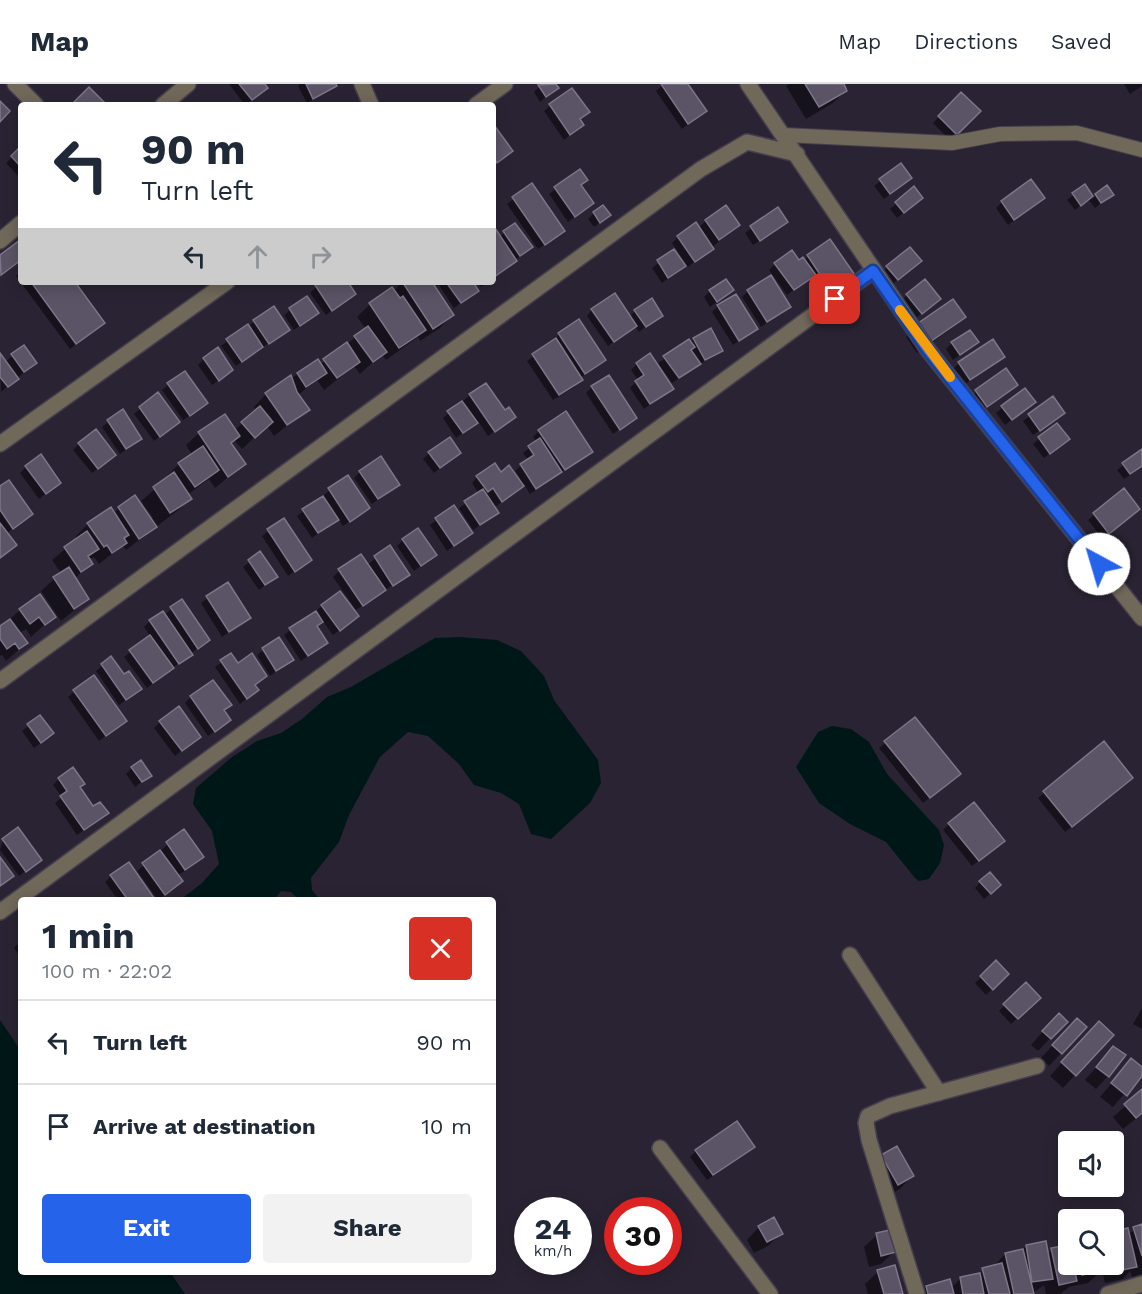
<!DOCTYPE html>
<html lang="en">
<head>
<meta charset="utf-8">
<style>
  :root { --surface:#fff; --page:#f2f2f3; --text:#1f2937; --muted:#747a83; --line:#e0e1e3; --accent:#2563eb }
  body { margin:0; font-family:"Work Sans",sans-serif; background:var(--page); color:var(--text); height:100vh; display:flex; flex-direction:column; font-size:22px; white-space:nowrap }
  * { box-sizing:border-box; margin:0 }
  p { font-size:20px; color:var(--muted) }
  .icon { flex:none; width:33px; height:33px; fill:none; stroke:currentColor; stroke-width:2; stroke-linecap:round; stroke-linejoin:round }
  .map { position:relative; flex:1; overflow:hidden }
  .panel { position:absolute; left:18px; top:813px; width:478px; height:378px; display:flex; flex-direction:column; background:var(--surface); border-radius:6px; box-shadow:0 3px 15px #0003 }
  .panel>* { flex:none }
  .banner { position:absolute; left:18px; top:18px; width:478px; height:183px; border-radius:6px; box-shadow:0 3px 15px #0003; background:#fff; color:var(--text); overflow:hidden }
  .controls { position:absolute; left:1058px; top:1047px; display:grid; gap:12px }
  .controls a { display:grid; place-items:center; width:66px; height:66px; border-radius:6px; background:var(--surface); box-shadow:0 3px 15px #0003; font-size:30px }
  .speed { position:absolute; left:514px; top:1113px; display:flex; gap:12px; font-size:30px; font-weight:700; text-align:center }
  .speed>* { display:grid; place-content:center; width:78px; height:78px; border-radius:50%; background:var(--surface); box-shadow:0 3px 15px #0003; line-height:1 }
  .speed small { font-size:15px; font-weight:400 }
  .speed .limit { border:9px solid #d22; background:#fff; color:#111 }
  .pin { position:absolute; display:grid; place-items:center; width:51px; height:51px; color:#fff; margin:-26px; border-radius:12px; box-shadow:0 3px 9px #0006 }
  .me { position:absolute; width:66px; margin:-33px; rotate:321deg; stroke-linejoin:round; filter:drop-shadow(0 0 4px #0008) }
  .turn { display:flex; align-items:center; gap:21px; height:126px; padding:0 24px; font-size:27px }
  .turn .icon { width:78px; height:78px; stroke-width:2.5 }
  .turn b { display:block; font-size:42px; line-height:51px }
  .lanes { display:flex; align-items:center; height:57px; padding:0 24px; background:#0003; justify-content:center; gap:30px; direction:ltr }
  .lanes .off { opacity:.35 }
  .round { display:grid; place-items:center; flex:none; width:63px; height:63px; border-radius:6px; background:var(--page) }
  .head { display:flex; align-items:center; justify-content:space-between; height:102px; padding:0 24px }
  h1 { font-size:36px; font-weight:700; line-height:45px }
  .primary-button { display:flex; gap:12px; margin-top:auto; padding:12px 24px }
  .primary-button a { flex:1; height:69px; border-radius:6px; background:var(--accent); color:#fff; font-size:24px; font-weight:700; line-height:69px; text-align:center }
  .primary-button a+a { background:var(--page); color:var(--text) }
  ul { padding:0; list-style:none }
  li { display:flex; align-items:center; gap:18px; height:84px; padding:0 24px; border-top:2px solid var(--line) }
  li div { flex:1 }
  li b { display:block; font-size:22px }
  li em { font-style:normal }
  header { display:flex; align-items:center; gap:36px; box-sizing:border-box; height:84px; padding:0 30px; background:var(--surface); border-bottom:2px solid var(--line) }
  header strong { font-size:28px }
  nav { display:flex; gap:33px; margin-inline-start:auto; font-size:21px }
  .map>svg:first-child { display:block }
</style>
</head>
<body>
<header>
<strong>Map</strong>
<nav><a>Map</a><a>Directions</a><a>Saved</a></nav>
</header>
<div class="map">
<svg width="1142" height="1210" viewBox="0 0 1142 1210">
  <rect width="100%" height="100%" fill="#2a2333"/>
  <path fill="#001718" d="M460,553L497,556L521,567L544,592L554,616L598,676L601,699L590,719L551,755L531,750L519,720L501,709L474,701L459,680L428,652L408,648L380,673L349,731L339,758L311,794L312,806L320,816H299L291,808L281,807L274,816H180L201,800L219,780L212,747L193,720L196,704L232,673L257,657L281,649L302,635L327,613L351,603L435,554Z
    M832,642L851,645L869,658L887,690L939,746L944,761L940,779L929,795L919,797L915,794L886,758L850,740L819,719L796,683L818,648Z
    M0,936L21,967V1188H170L185,1210H0Z"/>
  <path fill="#0007" d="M229,0H263L260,10L245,21Z
    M300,0H334L335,2L307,19L298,2Z
    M542,0H554L557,4L540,18L534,8Z
    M664,0H686L705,27L682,45L656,7Z
    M789,0H842L846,6L833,19L806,35L786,2Z
    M1124,0H1142V2L1130,10Z
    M961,10L979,27L950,56L933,39Z
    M550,22L588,28L579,36L582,41L564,56L544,27Z
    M494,44L511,67L494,82Z
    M21,65V95L6,79Z
    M901,81L904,99L884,115L874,102Z
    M580,87L586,96L580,102L592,119L568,138L549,110Z
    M531,101L557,152L538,165L507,120Z
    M1084,102L1093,114L1107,103L1112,110L1095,124L1088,115L1075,126L1067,116Z
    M914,105L915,119L897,134L890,125Z
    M1043,114L1008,141L996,124L1002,118Z
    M777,125L780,143L753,161L745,149Z
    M594,129L609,131L594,143L588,135Z
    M706,137L739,141L688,183L672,159L678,153L698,144Z
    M494,147L499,154L504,149L531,163L494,194Z
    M830,157L853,191L825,212L812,193L787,211L769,186L775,180L804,176Z
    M674,167L684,182L662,199L652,184Z
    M887,183H914L891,201L881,189Z
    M21,187V198H73L103,239L70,265L16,192Z
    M322,198H346L354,210L326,231L310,209Z
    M401,198H431L452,231L440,244L420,257L418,253L386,276L382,270L360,290L354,282L324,306L317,296L298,311L308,325L274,352L267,342L242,365L234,356L230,360L244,380L215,404L209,395L187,411L190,415L177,427L126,466L123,461L99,480L94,473L88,476L91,479L74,495L88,515L61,537L41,507L61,489L52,476L77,455L76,452L88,440L113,430L119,424L150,436L153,434L141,417L168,394L167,392L179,380L192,371L186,361L199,349L225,332L235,346L256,327L254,323L266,310L298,290L320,281L366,245L357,233L370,220L394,208Z
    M437,198H471L477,206L454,224Z
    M478,198H487L481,203Z
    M732,206L710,223L704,213L710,207Z
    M748,207L789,223L761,243L742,213Z
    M907,211L933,220L915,235L901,217Z
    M306,214L317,229L294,246L284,231Z
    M718,222L756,245L733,261L712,228Z
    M273,224L288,245L236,282L221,262Z
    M592,226L629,233L635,227L661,231L639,248L635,242L608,262L587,232Z
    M964,233L951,245L917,269L906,253L918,241Z
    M559,250L604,276L580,294L576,302L553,316L527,277L554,257Z
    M694,255L721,266L672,299L658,279Z
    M977,258L953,276L946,265L952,259Z
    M24,263L35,279L1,308L0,271L5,278Z
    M1003,273L964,301L953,285L959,279Z
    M204,275L232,286L212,301L198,281Z
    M637,280L672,305L644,325L630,304L638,296L631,286Z
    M1005,286L1010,306L981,328L970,313Z
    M168,301L200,325L183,336L162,306Z
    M592,303L635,334L613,350L586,309Z
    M158,310L173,343L154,357L134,330Z
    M470,311L514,333L488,352L478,337L456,354L443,334Z
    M1053,314L1057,334L1033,351L1023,337Z
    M1034,318L1005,341L996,329L1002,324Z
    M122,327L141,355L120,370L102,343Z
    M1057,341L1062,360L1044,374L1033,360Z
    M539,347L591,367L530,410L524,400L494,424L497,428L491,434L473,446L459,424L479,410L472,399L477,393L500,390L520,394L515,387L528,376L523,369L537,358L533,353Z
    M79,360L108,377L92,389L73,366Z
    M1142,367V383L1124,395L1117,386Z
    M429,369H459L434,389L423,375Z
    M26,383L59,399L39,415L20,389Z
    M360,388L398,401L372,420L354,394Z
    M347,393L368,424L343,442L338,435L312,454L297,432Z
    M0,404L31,430L6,450L0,473Z
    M1123,406L1132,430L1102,454L1088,436Z
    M454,423L471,449L447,467L430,441Z
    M283,436L310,476L288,492L262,452Z
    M403,456L435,471L414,487L397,462Z
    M390,463L404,493L356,526L333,493L339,487L367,481Z
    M260,470L276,492L259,506L243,483Z
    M227,500L249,534L222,553L201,519Z
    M182,517L208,556L147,604L124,573L151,553L144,543L150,537L164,531Z
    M322,522L351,538L333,551L322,536L316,543L326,558L301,577L284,551Z
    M20,526L54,532L31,553L26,545L19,549L26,559L6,577L2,571L0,572V544Z
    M278,555L292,576L270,592L257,571Z
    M231,571L238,581L265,592L254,602L257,606L240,620L215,583Z
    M111,574L123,592L140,605L119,621L96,587Z
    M93,593L119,642L99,657L68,613Z
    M191,613L230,621L223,628V642L208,652L185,619Z
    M40,633L46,655L34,664L22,647Z
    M915,635L953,695L923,719L879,664Z
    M160,638L199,653L175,672L154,644Z
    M1103,660L1125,700L1065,748L1038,714Z
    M132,684L150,691L135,703L126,690Z
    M59,695L78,704L101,734L77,751L55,719L62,713L53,701Z
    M949,740L997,762L972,782L943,746Z
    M183,747L196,779L177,792L175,803L158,816L137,787Z
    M3,756L40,776L19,792L0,766Z
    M111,792L150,816H118L105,798Z
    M980,798L993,807L984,815L975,804Z
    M21,857V874L14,864Z
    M996,879L1007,890L986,911L975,899Z
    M1026,900L1039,914L1011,940L999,927Z
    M1142,924V945L1133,940Z
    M1066,938L1038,967L1031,961L1046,944Z
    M1065,948L1061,969L1049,982L1041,974Z
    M1086,952L1075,991L1063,1004L1050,992Z
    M1113,964L1108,992L1096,1005L1085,996Z
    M1131,976L1142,985V989L1113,1023L1100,1013Z
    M1142,1007V1030L1123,1045L1113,1033Z
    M696,1067L747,1068L707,1096L690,1073Z
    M882,1072L912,1092L900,1105L885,1113L870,1085Z
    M1142,1142V1190L1132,1193L1130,1187L1123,1195L1105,1199L1102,1186L1088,1199L1069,1203L1060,1210H1046L1044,1201L1032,1210H920L926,1203L949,1197L951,1204L960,1195L978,1191L983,1186L993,1183L1005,1170L1027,1163L1047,1171L1052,1166L1068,1163V1180H1113V1149L1128,1150Z
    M759,1143L781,1149L768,1162L754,1169L747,1156Z
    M877,1151L894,1168L881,1180L869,1183L864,1163Z
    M878,1188L901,1210H868L865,1200Z"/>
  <path fill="#5b5466" stroke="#7d7588" stroke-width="1.5" d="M239,0H265L268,4L252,16Z
    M306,0H336L337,2L313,15Z
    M556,0L559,4L546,13L538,1Z
    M661,0H688L707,27L688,40Z
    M805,0H844L847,7L819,23Z
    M89,3L107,21H71Z
    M572,4L590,28L580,35L584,41L570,51L549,20Z
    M961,8L981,27L957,51L938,32Z
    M0,17L10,27L0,38Z
    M494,41L513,67L497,79L494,74Z
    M21,62V83L11,72Z
    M901,79L912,94L890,110L879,95Z
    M580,85L588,96L581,101L594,119L575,133L554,103Z
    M1031,95L1045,114L1014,136L1001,117Z
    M532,99L565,147L545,161L512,113Z
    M1085,100L1093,112L1081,122L1072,109Z
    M1107,101L1114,111L1101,119L1095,110Z
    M914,102L923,114L904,129L895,118Z
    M603,121L611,131L600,139L593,128Z
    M726,121L740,141L719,156L705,136Z
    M778,123L788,138L760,157L750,142Z
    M696,138L714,165L695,178L677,152Z
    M515,139L533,163L520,172L503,147Z
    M495,144L517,177L494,193V145Z
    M830,155L855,191L831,207L807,171Z
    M20,156L21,176L1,191L0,171Z
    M910,163L922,177L898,196L886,182Z
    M674,165L686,182L668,194L657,176Z
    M792,166L799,176L803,173L816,191L794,206L774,179Z
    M771,191L791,223L767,238L747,206Z
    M726,195L734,206L717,218L709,206Z
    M925,195L941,215L922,230L906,210Z
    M31,198H75L105,239L76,260Z
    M320,198H348L356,210L332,227L315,201Z
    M432,198L454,231L433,245L403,199Z
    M446,198H473L479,207L461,219Z
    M392,203L400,214L403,212L426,246L399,264L369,219Z
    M615,209L637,242L614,258L591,225Z
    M736,210L758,245L739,257L717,221Z
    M307,212L319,229L300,242L289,224Z
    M652,214L663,232L646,243L634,226Z
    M953,215L966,233L930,258L917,240Z
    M274,222L290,246L269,260L253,236Z
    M579,235L606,276L585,290L558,249Z
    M248,240L263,263L242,278L226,255Z
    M368,242L387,268L373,278L354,252Z
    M711,244L723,267L705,276L693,254Z
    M970,246L979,258L960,271L951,258Z
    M556,254L583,296L559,311L532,270Z
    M689,255L695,263L691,266L701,280L679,294L663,272Z
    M993,255L1005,273L970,296L958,278Z
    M347,258L360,278L337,294L323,275Z
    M24,261L37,279L24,288L11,270Z
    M218,263L233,286L219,297L203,274Z
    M0,269L19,295L8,303L0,293Z
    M650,269L674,305L650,320L635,297L644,291L636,279Z
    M318,275L327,289L306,303L297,289Z
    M1006,284L1018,301L987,323L975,306Z
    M185,287L208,319L190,332L167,299Z
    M291,291L297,308L310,326L287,341L265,309Z
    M609,291L637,334L620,346L591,302Z
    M486,299L505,326L509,323L516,333L495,348L469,310Z
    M1025,304L1036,318L1012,336L1001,322Z
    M158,308L180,338L160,353L139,323Z
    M1053,312L1065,329L1040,347L1028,330Z
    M462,317L478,339L463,349L447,327Z
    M260,322L273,338L255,354L241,338Z
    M123,325L142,355L126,365L107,336Z
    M566,327L593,368L565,386L538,346Z
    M225,330L240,352L231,359L246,380L228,393L198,348Z
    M1057,339L1070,355L1050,370L1038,353Z
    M96,345L116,371L98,385L78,359Z
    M450,353L461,369L440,384L428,368Z
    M540,354L562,388L536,405L520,380L534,371L528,362Z
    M203,362L219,386L195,403L178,379Z
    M1142,365V382L1130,390L1122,379Z
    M41,370L61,399L46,410L25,382Z
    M381,372L400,401L378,415L359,387Z
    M495,379L501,388L509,381L524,402L502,418L493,404L488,408L476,392Z
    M174,388L192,415L170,429L153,403Z
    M348,391L370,424L350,438L328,404Z
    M9,396L33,430L13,445L0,426V402Z
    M1124,404L1140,425L1109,450L1093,429Z
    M483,405L499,429L480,441L464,417Z
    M135,411L157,443L139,455L118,423Z
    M323,412L339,436L318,449L302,425Z
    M454,421L473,449L454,462L435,434Z
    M111,423L129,451L124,454L127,459L112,469L107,461L104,463L87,439Z
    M284,434L312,476L295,488L267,445Z
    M0,439L17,461L0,474Z
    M418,444L437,471L421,482L402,455Z
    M87,447L99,465L88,472L93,480L81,488L64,463Z
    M390,461L410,491L393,502L374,472Z
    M260,467L278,493L265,501L248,476Z
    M361,470L386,506L363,522L338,485Z
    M69,483L89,515L74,525L53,493Z
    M228,498L251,534L229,548L206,512Z
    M340,507L359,532L340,547L321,521Z
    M40,510L56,533L45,541L39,533L30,540L19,525Z
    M182,515L210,556L198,565L170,523Z
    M163,527L193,571L179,580L149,536Z
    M316,527L323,538L317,542L328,559L308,572L289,544Z
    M10,535L28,559L19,565L15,559L7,565L0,555V542Z
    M150,551L174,584L153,599L129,566Z
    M279,553L294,576L276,587L262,564Z
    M231,569L238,579L252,569L267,592L255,601L259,606L247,615L220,576Z
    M111,572L124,590L129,587L142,605L126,616L101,580Z
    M94,591L127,637L106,652L73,606Z
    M213,596L232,621L224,626L231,636L215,648L190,612Z
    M179,622L201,653L182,667L159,637Z
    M40,631L54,649L41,659L27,640Z
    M915,633L961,690L930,714L884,657Z
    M1104,657L1133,694L1072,743L1043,707Z
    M141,676L152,692L142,698L131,683Z
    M73,683L85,700L80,703L93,722L100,718L109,729L84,746L60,712L67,707L58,694Z
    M974,718L1005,757L979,777L948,739Z
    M18,743L42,776L26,788L2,755Z
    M184,745L204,773L185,786L166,758Z
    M160,766L183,797L165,811L142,779Z
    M0,773L14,792L0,802Z
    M129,778L154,814L151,816H128L110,791Z
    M990,788L1001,801L991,810L979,797Z
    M996,876L1009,890L993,906L980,892Z
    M1026,898L1041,914L1018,935L1003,920Z
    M1059,929L1068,938L1051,955L1042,947Z
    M1077,934L1087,943L1062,970L1052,961Z
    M1099,937L1114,951L1076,992L1061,978Z
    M1113,962L1126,971L1109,993L1096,983Z
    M1131,974L1142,983V992L1127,1012L1111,999Z
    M1142,1005V1029L1136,1034L1124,1020Z
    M737,1037L755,1063L713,1091L695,1066Z
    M897,1062L914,1092L898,1101L881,1071Z
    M774,1133L783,1150L767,1158L758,1142Z
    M1142,1140V1172L1133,1143Z
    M1128,1144L1137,1183L1117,1187L1113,1169V1147Z
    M890,1146L896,1168L881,1172L876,1149Z
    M1046,1157L1053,1195L1032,1198L1026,1161Z
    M1068,1161V1180H1073L1077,1197L1059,1201L1051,1164Z
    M1023,1165L1034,1210H1014L1005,1169Z
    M1002,1179L1010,1210H989L982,1184Z
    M1080,1180H1101L1103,1187L1082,1191Z
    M895,1181L903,1210H884L877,1186Z
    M980,1189L984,1210H963L960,1193Z
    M950,1195L954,1210H928L926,1202Z"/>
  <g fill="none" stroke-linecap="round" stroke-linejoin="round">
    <defs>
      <path id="lane" d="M784,51L952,59L1000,50L1077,49L1142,66"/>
      <path id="street" d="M15,0L36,21
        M362,0L371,21
        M748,0L928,266L1142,534
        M163,21L188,0
        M476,21L505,0
        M0,157L21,139
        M0,360L227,198
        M0,597L701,85L747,58L797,70
        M0,828L873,187
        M850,871L939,1009
        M660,1064L770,1210
        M917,1210L869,1056L866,1039L868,1032L890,1022L1037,982
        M1108,1210L1142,1200"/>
    </defs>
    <use href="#lane" stroke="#453e4d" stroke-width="16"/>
    <use href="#street" stroke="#453e4d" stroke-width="18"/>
    <use href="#lane" stroke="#706859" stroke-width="14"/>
    <use href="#street" stroke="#706859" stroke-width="15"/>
  </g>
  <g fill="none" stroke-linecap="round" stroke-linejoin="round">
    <defs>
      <path id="route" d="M835,215L873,187L928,266L1099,480"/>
    </defs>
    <use href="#route" stroke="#184099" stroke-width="15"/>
    <use href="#route" stroke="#2563eb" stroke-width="10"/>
    <path stroke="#f59e0b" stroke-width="10" d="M900,226L950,293"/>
  </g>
</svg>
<div class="controls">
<a><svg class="icon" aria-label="sound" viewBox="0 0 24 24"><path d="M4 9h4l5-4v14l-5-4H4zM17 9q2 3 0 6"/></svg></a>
<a><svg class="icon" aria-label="search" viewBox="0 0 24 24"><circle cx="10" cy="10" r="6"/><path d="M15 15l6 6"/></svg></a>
</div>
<div class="speed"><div>24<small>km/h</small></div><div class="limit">30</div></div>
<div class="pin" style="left:835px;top:215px;background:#d93025"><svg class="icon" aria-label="arrive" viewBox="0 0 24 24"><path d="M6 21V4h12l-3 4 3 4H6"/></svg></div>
<svg class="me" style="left:1099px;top:480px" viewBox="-20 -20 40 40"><circle r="19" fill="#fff"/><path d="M0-13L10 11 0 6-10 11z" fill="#2563eb"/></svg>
<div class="banner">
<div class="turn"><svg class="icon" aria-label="left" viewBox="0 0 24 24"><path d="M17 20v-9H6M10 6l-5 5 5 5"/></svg><div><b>90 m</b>Turn left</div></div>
<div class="lanes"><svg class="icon" aria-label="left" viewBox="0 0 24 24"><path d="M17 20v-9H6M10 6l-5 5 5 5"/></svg><svg class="icon off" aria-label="ahead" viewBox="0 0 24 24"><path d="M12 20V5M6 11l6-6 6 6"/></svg><svg class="icon off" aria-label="right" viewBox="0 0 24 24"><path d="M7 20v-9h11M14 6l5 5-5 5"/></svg></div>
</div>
<section class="panel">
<div class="head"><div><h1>1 min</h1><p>100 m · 22:02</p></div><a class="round" style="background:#d93025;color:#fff"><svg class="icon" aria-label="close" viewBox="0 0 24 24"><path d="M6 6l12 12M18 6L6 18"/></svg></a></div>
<ul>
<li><svg class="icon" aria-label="left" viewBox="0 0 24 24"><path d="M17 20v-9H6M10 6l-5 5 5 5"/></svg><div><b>Turn left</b></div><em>90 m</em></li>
<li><svg class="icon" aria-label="arrive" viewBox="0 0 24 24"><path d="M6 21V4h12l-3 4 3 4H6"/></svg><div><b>Arrive at destination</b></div><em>10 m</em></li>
</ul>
<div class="primary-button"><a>Exit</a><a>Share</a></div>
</section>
</div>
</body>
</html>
